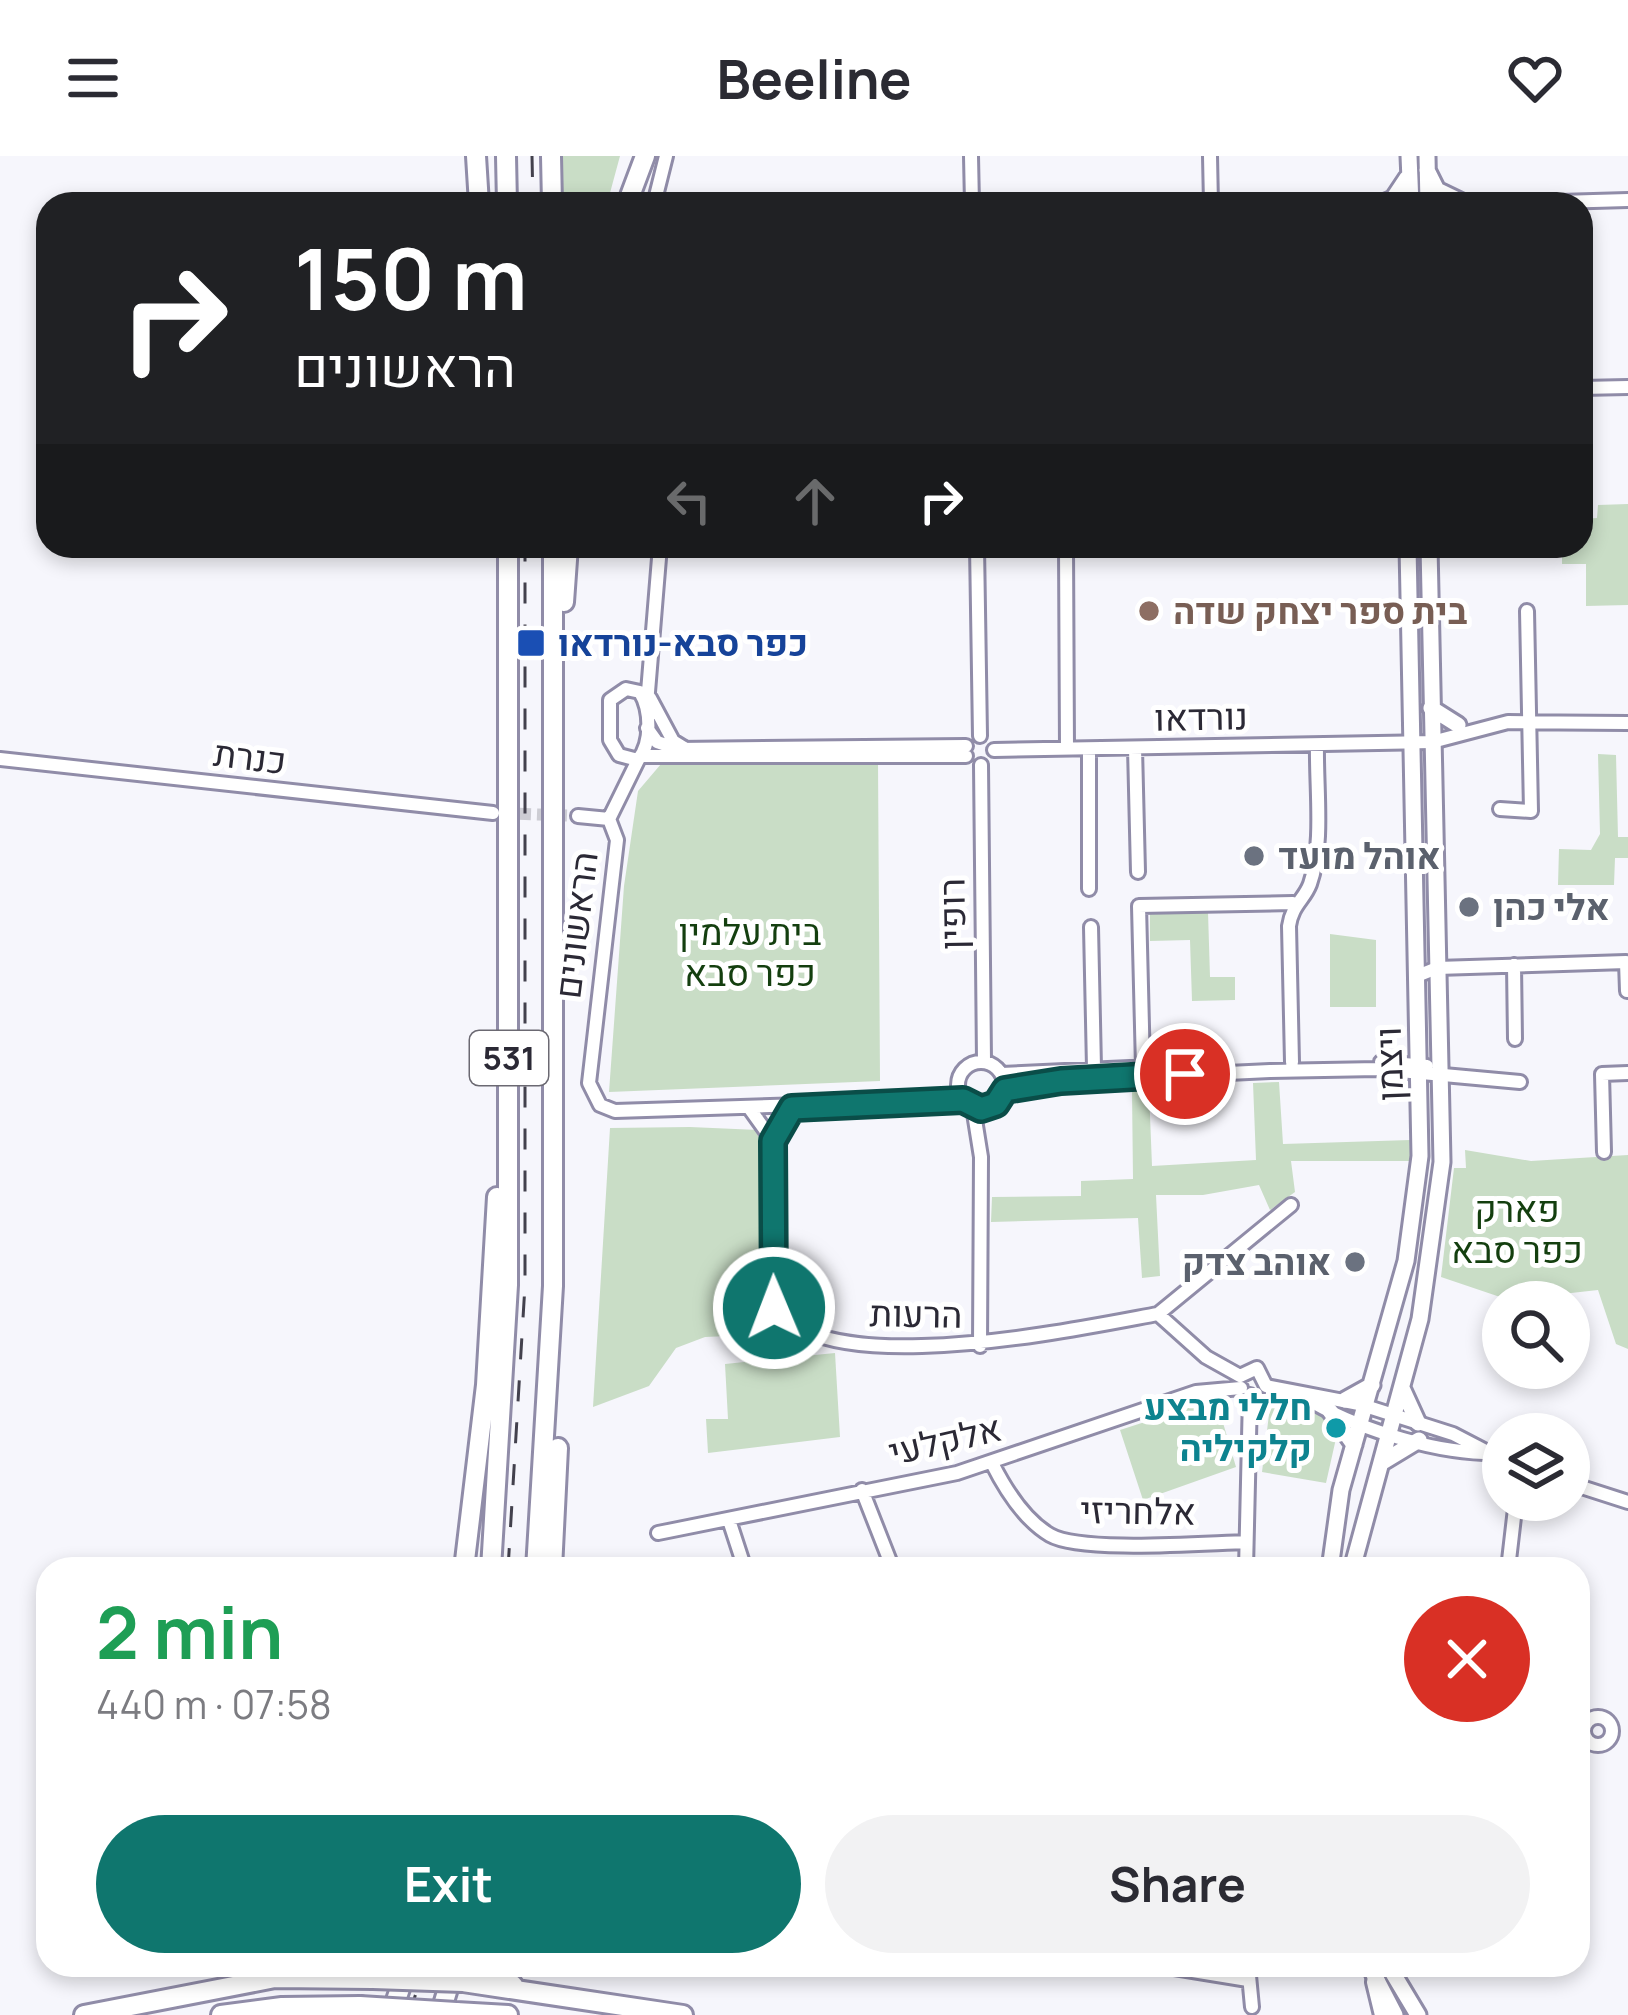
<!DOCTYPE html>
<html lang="en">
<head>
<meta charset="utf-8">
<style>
  :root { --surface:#fff; --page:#f2f2f3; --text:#2b2b33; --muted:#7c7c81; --accent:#0f766e }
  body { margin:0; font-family:Manrope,Heebo,sans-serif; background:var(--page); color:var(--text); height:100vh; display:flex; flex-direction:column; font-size:45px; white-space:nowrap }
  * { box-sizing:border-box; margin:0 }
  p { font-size:39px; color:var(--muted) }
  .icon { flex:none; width:66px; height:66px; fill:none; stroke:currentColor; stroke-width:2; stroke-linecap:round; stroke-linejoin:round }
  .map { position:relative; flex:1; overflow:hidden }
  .sheet { position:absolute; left:36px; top:1401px; width:1554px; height:420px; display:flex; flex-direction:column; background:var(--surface); border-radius:36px; box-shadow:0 6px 18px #0003 }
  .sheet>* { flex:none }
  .banner { position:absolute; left:36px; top:36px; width:1557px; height:366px; border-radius:36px; box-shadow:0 6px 18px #0003; background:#202124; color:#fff; overflow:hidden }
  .tools { position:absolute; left:1482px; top:1125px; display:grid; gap:24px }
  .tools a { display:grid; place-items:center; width:108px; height:108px; border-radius:50%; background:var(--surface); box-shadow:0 6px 18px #0003; font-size:60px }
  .pin { position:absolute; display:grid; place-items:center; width:102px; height:102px; color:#fff; margin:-51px; border:6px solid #fff; border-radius:50%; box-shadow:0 3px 12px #0007 }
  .me { position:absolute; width:132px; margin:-66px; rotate:359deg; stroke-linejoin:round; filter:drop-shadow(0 0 9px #0008) }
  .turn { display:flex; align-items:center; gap:42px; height:252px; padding:0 60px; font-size:54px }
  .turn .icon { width:156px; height:156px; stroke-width:2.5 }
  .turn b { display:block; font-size:84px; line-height:102px }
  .lanes { display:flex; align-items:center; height:114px; padding:0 60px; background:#0003; justify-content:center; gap:60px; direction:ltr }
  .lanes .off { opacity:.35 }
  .round { display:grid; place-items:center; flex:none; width:126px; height:126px; border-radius:63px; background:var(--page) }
  .head { display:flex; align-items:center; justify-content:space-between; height:204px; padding:0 60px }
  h1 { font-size:72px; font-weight:700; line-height:90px; color:#1e9e55 }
  .cta { display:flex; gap:24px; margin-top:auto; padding:24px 60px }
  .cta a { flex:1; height:138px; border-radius:72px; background:var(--accent); color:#fff; font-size:48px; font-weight:700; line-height:138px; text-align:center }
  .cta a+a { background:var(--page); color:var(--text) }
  header { display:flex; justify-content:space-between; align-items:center; height:156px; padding:0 60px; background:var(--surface); font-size:54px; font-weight:700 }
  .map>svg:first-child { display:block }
</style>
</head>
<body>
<header><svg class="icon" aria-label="menu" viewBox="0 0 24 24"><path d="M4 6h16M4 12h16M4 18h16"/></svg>Beeline<svg class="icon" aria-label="heart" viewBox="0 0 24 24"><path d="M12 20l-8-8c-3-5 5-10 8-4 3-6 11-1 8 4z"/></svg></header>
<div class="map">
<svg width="1628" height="1859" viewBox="0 0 1628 1859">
  <rect width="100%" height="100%" fill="#f6f6fc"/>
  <path fill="#c9ddc6" d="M561,0H620L607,48H561Z
    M1628,348V449L1586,450V408H1562V390H1581V363L1597,362L1598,349Z
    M1598,598L1616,599L1618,681H1628V702H1615L1614,729H1558L1559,693L1591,694L1600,678Z
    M878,606L880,925L609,936L624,730L638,635L661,608Z
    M1208,756L1210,821H1235V844L1192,845L1190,784L1150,785V758Z
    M1330,778L1376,784V851H1330Z
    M1279,926L1283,988L1410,984V1005H1291L1295,1036L1270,1054L1259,1029L1203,1039H1156L1160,1120L1142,1122L1138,1062L991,1066L992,1041L1081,1040V1025L1133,1023L1132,935L1149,934L1152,1010L1256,1004L1253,927Z
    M690,971L758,974L765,986L763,1152L750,1179L705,1181L676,1192L649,1230L593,1251L610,972Z
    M1465,994L1531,1005L1628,999V1193L1616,1188L1598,1134L1509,1144L1441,1121L1454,1012H1466Z
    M835,1197L840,1281L708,1297L706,1263H728L725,1208Z
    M1216,1243L1236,1311L1143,1344L1120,1274Z
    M1283,1246L1325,1259L1337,1278L1326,1327L1262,1316L1270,1250Z"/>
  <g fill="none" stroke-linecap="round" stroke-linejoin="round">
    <path stroke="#cdcdd4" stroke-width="12" stroke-dasharray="12 6" stroke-linecap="butt" d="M501,657L578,660"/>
    <defs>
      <path id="minor" d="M971,0L972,48
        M1210,0L1211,48
        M654,48L666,0
        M1489,48L1628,44
        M1581,232L1628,231
        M977,390L980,580
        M1066,390L1067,593
        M626,533L640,536C651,554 652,587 638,604L619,599L610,584V544Z
        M650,542L673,585L686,593
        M647,548L660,390
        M647,572L657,586L678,593L966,590
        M1135,592L1138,716
        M1089,593V733
        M994,594L1432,586L1508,566L1628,567
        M643,600H966
        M0,603L493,657
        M981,609L984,905
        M1500,653L1531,655L1527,455
        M578,660L609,663
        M609,663L617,684L589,927L600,949L615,955L963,944
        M609,663L638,604
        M1091,771L1094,912
        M1514,809L1515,883
        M1417,820L1437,812L1626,806L1627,835
        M958 929a23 23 0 1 1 46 0a23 23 0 1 1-46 0Z
        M1292,906L1289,770C1292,749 1304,744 1310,728C1324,688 1316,631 1317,589
        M1381,906L1427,910
        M1143,911L1139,750L1293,747
        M1002,918L1151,911
        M1005,934L1061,925L1270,915L1378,913L1520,926
        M973,951L981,1001L980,1190
        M792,952L773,985L772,1131C781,1238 1090,1170 1158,1158L1206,1201L1240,1220
        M750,953L773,985
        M1604,996L1602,918L1628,917
        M1158,1158L1291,1049
        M1240,1220L1257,1212L1266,1230
        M1266,1230L1359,1248L1453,1278L1503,1304
        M1304,1241C1352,1271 1428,1295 1484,1297
        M992,1307C1005,1333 1023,1363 1050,1379C1081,1397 1205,1387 1246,1386
        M1569,1327L1628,1346
        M862,1334L893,1413
        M729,1364L745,1413
        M658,1377L957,1317L1196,1236L1241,1232
        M1246,1413L1250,1239
        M1508,1413L1516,1344
        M1584 1575a14 14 0 1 1 28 0a14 14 0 1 1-28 0Z
        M1156,1809L1248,1824
        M1248,1809L1252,1851"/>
      <path id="major" d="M1409,0L1411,48
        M1427,0L1428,48
        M1427,14L1437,34L1466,48
        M1381,48L1393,43L1407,22
        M1431,552L1458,569
        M1402,1232L1418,1267
        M1345,1244L1372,1229
        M1330,1255L1354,1289
        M1381,1307L1419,1284
        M1330,1413L1341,1334L1406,1105L1420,1000L1408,390
        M1352,1413L1420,1163L1442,1006L1429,390
        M1369,1809L1395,1859
        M1388,1809L1418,1859"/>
      <path id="highway" d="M476,0L479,48
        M506,0L507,48
        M551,0L552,48
        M627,48L645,0
        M564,446L568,390
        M464,1413L486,1229L497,1041
        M491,1413L508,1129V390
        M536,1413L553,1130V390
        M552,1413L558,1292
        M488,1809L513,1829
        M463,1826L683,1859
        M1376,1826L1384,1859
        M456,1856L508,1859
        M84,1859L275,1822L373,1823
        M221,1859L282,1851L360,1850
        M391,1859L408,1809
        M440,1859L455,1809"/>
    </defs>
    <use href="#minor" stroke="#908ca8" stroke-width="18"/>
    <use href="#major" stroke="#908ca8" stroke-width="21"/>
    <use href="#highway" stroke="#908ca8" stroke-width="24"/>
    <use href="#minor" stroke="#fff" stroke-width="12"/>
    <use href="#major" stroke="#fff" stroke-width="15"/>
    <use href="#highway" stroke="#fff" stroke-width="18"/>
    <path stroke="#43414d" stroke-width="3" stroke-dasharray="21 21" stroke-linecap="butt" d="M532,0L533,48
      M508,1413L525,1129V390
      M409,1859L425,1809"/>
    <defs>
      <path id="highway-bridge" d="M373,1823L463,1826
        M360,1850L456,1856"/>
    </defs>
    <use href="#highway-bridge" stroke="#908ca8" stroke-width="24" stroke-linecap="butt"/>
    <use href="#highway-bridge" stroke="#fff" stroke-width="18"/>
  </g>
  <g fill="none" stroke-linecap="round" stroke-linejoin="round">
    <defs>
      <path id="route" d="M774,1152L773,985L792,952L963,944L981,953L996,948L1005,934L1061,925L1185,918"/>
    </defs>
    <use href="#route" stroke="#0a4d48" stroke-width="30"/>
    <use href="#route" stroke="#0f766e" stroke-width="21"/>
  </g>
  <circle fill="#8d6e63" stroke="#fff" stroke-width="4.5" cx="1149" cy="455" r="12"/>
  <rect fill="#1a4fb4" stroke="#fff" stroke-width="4.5" x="516" y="472" width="30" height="30" rx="6"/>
  <g fill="#6b7280" stroke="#fff" stroke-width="4.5">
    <circle cx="1254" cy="700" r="12"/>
    <circle cx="1469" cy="751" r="12"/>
    <circle cx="1355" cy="1106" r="12"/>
  </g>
  <circle fill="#0f9aa8" stroke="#fff" stroke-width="4.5" cx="1336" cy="1272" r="12"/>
  <g text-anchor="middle" stroke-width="10" stroke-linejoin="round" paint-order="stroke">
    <rect fill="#fff" stroke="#6b6972" stroke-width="3" x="470" y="875" width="78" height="54" rx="9"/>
    <g font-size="33" font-weight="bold" fill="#2b2935">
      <text x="509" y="914">531</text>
    </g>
    <g font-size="36" font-weight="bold" fill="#785e54" stroke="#fff" text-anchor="start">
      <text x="1173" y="468">בית ספר יצחק שדה</text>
    </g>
    <g font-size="36" font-weight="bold" fill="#164399" stroke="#fff" text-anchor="start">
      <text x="558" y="500">כפר סבא-נורדאו</text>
    </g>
    <g font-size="36" fill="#2b2935" stroke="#fff">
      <text transform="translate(1201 561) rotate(-1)" y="13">נורדאו</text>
      <text transform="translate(250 601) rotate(7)" y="13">כנרת</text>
      <text transform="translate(952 758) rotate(-91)" y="13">רופין</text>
      <text transform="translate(576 769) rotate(-83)" y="13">הראשונים</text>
      <text transform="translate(1389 908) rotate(-92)" y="13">ויצמן</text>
      <text transform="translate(916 1158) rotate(1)" y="13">הרעות</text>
      <text transform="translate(945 1284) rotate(-13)" y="13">אלקלעי</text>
      <text transform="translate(1138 1355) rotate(1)" y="13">אלחריזי</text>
    </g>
    <g font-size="36" font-weight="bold" fill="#5b616d" stroke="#fff" text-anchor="start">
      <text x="1278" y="713">אוהל מועד</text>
      <text x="1493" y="764">אלי כהן</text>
      <text x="1331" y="1119" text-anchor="end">אוהב צדק</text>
    </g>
    <g font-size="36" fill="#143f0f" stroke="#fff">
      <text x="750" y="789">בית עלמין<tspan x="750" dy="41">כפר סבא</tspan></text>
      <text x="1517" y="1066">פארק<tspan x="1517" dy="41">כפר סבא</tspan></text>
    </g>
    <g font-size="36" font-weight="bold" fill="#0d838f" stroke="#fff" text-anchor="end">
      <text x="1312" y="1264">חללי מבצע<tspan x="1312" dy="41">קלקיליה</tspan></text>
    </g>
  </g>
</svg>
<div class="tools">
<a><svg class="icon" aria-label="search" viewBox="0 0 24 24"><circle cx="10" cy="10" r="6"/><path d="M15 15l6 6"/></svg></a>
<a><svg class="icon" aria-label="layers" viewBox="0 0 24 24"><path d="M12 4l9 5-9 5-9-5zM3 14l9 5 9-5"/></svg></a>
</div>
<div class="pin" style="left:1185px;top:918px;background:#d93025"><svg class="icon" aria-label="arrive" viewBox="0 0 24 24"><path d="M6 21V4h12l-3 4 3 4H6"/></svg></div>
<svg class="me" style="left:774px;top:1152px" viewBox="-20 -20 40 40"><circle r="17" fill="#0f766e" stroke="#fff" stroke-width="3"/><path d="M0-11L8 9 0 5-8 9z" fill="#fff"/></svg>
<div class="banner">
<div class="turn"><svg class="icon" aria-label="right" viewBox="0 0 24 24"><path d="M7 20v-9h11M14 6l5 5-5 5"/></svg><div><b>150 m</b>הראשונים</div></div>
<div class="lanes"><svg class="icon off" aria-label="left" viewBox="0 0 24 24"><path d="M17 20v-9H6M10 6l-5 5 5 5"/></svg><svg class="icon off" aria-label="ahead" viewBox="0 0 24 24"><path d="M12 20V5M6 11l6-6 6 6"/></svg><svg class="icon" aria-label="right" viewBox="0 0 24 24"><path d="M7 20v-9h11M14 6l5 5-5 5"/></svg></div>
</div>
<section class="sheet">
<div class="head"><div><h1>2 min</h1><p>440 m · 07:58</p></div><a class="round" style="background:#d93025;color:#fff"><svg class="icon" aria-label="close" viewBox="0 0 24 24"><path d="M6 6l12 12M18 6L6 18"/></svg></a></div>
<div class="cta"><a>Exit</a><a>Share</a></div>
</section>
</div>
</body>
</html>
